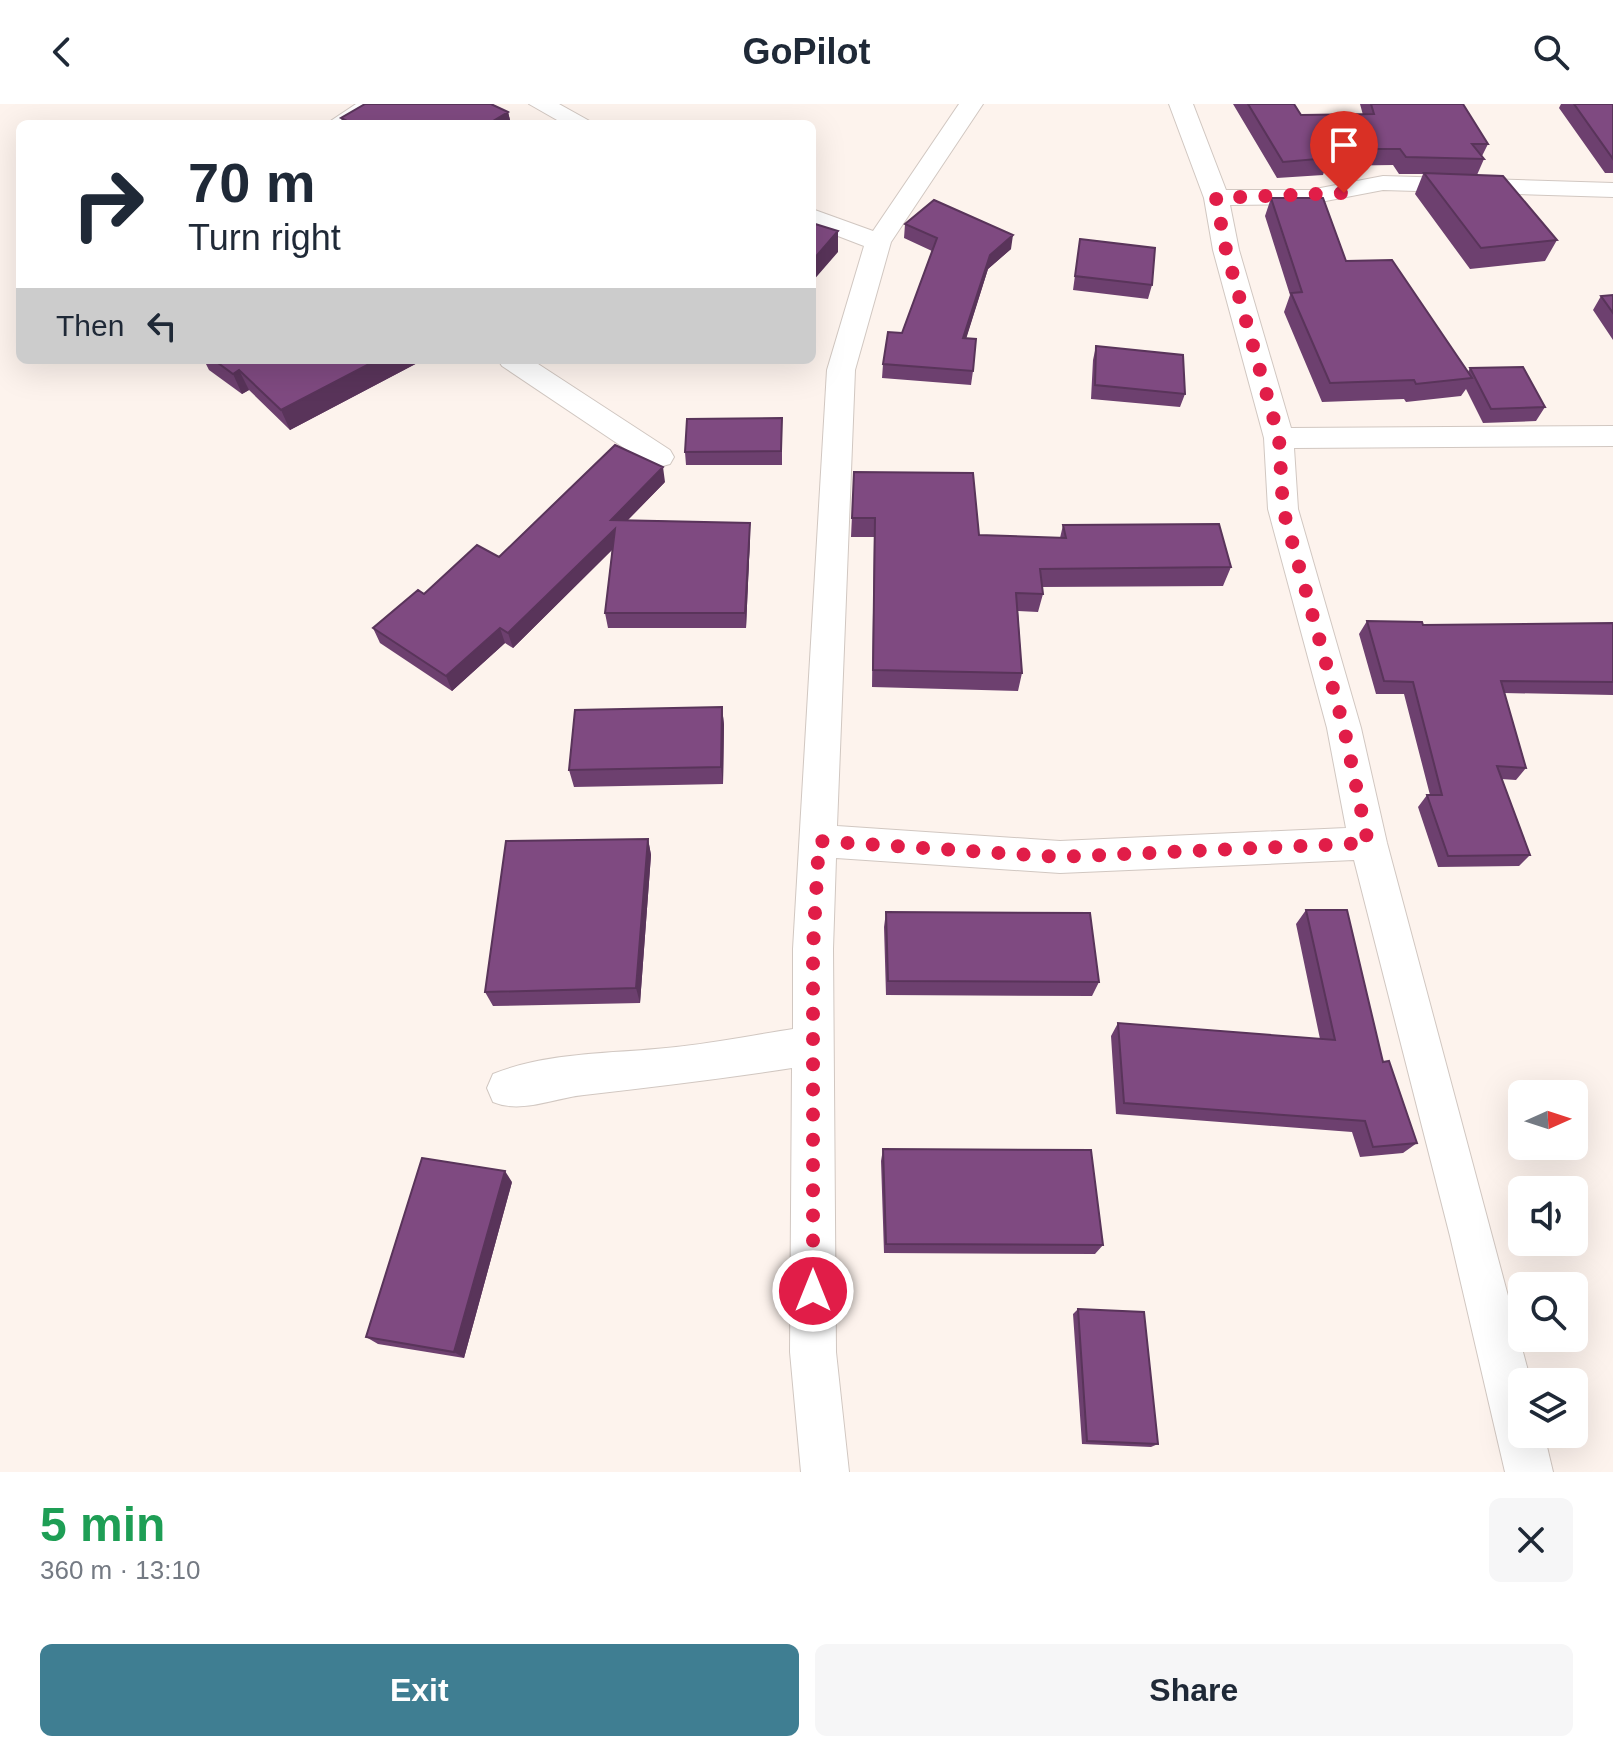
<!DOCTYPE html>
<html lang="en">
<head>
<meta charset="utf-8">
<style>
  :root { --surface:#fff; --page:#f6f6f7; --text:#1f2937; --muted:#747a83; --accent:#3f7e92 }
  body { margin:0; font-family:Helvetica,sans-serif; background:var(--page); color:var(--text); height:100vh; display:flex; flex-direction:column; font-size:30px; white-space:nowrap }
  * { box-sizing:border-box; margin:0 }
  p { font-size:26px; color:var(--muted) }
  .icon { flex:none; width:44px; height:44px; fill:none; stroke:currentColor; stroke-width:2; stroke-linecap:round; stroke-linejoin:round }
  .map { position:relative; height:1368px; overflow:hidden }
  .side { display:flex; flex-direction:column; background:var(--surface); flex:1 }
  .side>* { flex:none }
  .guide { position:absolute; left:16px; top:16px; width:800px; height:244px; border-radius:12px; box-shadow:0 8px 32px #0002; background:#fff; color:var(--text); overflow:hidden }
  .needle { width:52px; rotate:87deg }
  .buttons { position:absolute; left:1508px; top:976px; display:grid; gap:16px }
  .buttons a { display:grid; place-items:center; width:80px; height:80px; border-radius:12px; background:var(--surface); box-shadow:0 8px 32px #0002; font-size:40px }
  .pin { position:absolute; display:grid; place-items:center; width:68px; height:68px; color:#fff; margin:-82px -34px; border-radius:50% 50% 50% 0; rotate:-45deg; box-shadow:0 0 8px #0007 }
  .pin .icon { rotate:45deg }
  .me { position:absolute; width:88px; margin:-44px; rotate:0deg; stroke-linejoin:round; filter:drop-shadow(0 0 6px #0008) }
  .turn { display:flex; align-items:center; gap:28px; height:168px; padding:0 40px; font-size:36px }
  .turn .icon { width:104px; height:104px; stroke-width:2.5 }
  .turn b { display:block; font-size:56px; line-height:68px }
  .then { display:flex; align-items:center; height:76px; padding:0 40px; background:#0003; gap:16px; font-size:30px }
  .round { display:grid; place-items:center; flex:none; width:84px; height:84px; border-radius:12px; background:var(--page) }
  .overview { display:flex; align-items:center; justify-content:space-between; height:136px; padding:0 40px }
  h1 { font-size:48px; font-weight:800; line-height:60px; color:#1e9e55 }
  .primary-button { display:flex; gap:16px; margin-top:auto; padding:16px 40px }
  .primary-button a { flex:1; height:92px; border-radius:12px; background:var(--accent); color:#fff; font-size:32px; font-weight:800; line-height:92px; text-align:center }
  .primary-button a+a { background:var(--page); color:var(--text) }
  header { display:flex; justify-content:space-between; align-items:center; height:104px; padding:0 40px; background:var(--surface); font-size:36px; font-weight:800 }
  .map>svg:first-child { display:block }
</style>
</head>
<body>
<header><svg class="icon" aria-label="back" viewBox="0 0 24 24"><path d="M15 5l-7 7 7 7"/></svg>GoPilot<svg class="icon" aria-label="search" viewBox="0 0 24 24"><circle cx="10" cy="10" r="6"/><path d="M15 15l6 6"/></svg></header>
<div class="map">
<svg width="1613" height="1368" viewBox="0 0 1613 1368">
  <rect width="100%" height="100%" fill="#fdf3ed"/>
  <g fill="none" stroke-linecap="round" stroke-linejoin="round">
    <defs>
      <path id="street" d="M356,0H385L355,20H326Z
        M529,0H559L595,20H564Z
        M959,0H983L891,138L855,266L837,722L1060,737L1346,724L1327,624L1268,405L1264,334L1213,146L1204,94L1169,0H1193L1226,86H1310L1383,72L1613,79V93L1383,86L1310,100L1230,101L1239,146L1291,324L1613,322V342L1294,344L1298,405L1361,624L1387,739L1531,1278H1522V1330H1544L1553,1368H1505L1450,1132L1354,756L1060,769L836,754L833,845L836,1248L849,1368H801L790,1248L792,964C723,975 654,983 584,991C554,994 521,1010 493,998L487,984L493,970C550,947 616,950 676,943C715,939 754,931 793,925V845L827,266L864,142L812,122V105L873,127Z
        M498,256H532L670,346L674,353L670,360L659,363L648,360L502,262Z"/>
    </defs>
    <use href="#street" stroke="#d1c7c1" stroke-width="2"/>
    <use href="#street" fill="#fff" fill-rule="evenodd"/>
  </g>
  <path fill="#6d406f" d="M1233,0H1294L1301,11H1363L1360,0H1463L1488,40L1482,52L1484,55L1477,71L1557,136L1545,157L1470,165L1415,90L1423,70H1399L1393,61L1326,62L1323,71L1277,74Z
    M1561,0H1613V69H1605L1559,4Z
    M508,8L511,20H343L341,14Z
    M1271,94L1346,157L1468,268L1470,264L1545,303L1536,317L1483,319L1466,285L1461,292L1406,298L1404,295L1322,298L1284,208L1290,191L1265,112Z
    M905,120L1011,145L988,165L966,234L973,267L971,281L882,274L883,260L902,229L932,147L904,134Z
    M1080,135L1152,181L1148,195L1073,186Z
    M1613,191V236L1593,206L1601,192Z
    M1096,242L1185,290L1180,303L1091,295L1093,256Z
    M204,256H423L290,326L249,286L242,290L209,266Z
    M782,314V361H686L685,348Z
    M854,368L979,431L1060,434L1063,421L1231,463L1223,482L1042,483L1043,490L1038,508L1018,507L1022,569L1018,587L872,583L874,433H851Z
    M665,378L628,416L750,419V434L746,524H608L605,509L612,446L513,544L505,539L452,587L380,539L373,524L424,490L499,453Z
    M1367,517L1423,521L1613,519V591L1504,589L1526,664L1516,676L1501,675L1530,751L1519,762L1438,763L1418,703L1427,691H1430L1404,590H1376L1359,530Z
    M722,603L724,621L723,680L574,683L569,666Z
    M648,735L651,751L640,899L493,902L485,888Z
    M1306,806L1383,958L1417,1039L1403,1049L1360,1053L1352,1028L1116,1010L1111,932L1118,919L1320,935L1296,820Z
    M886,808L1099,878L1092,892L886,891L884,823Z
    M883,1045L1103,1141L1095,1150L884,1149L881,1057Z
    M512,1078L464,1254L378,1240L366,1233Z
    M1078,1205L1158,1340L1151,1343L1082,1340L1073,1210Z"/>
  <path fill="#59345a" d="M508,8L511,20H488Z
    M838,127V148L812,178V157Z
    M1013,131L1011,145L988,165L962,248L963,234L990,151Z
    M377,256H423L290,326L281,306Z
    M239,266L249,286L242,290L233,270Z
    M663,363L665,378L615,429L617,441L513,544L508,529L611,416Z
    M750,419V434L746,524L745,509Z
    M500,524L505,539L452,587L446,572Z
    M722,603L724,621L723,680L721,663Z
    M648,735L651,751L640,899L636,884Z
    M505,1067L512,1078L464,1254L454,1248Z"/>
  <path fill="#7f4a81" stroke="#59345a" stroke-width="2" d="M365,0H491L508,8L488,20H353L341,14Z
    M1248,0H1294L1301,11L1374,10L1371,0H1463L1488,40H1472L1484,55L1406,53L1400,45H1323L1329,54L1283,58Z
    M1574,0H1613V55Z
    M1424,69L1503,72L1557,136L1481,144Z
    M1271,94H1323L1346,157L1392,156L1472,274L1416,280L1414,276L1330,279L1291,189L1302,188Z
    M934,96L1013,131L990,151L963,234L976,235L973,267L883,260L888,228L902,229L937,134L905,120Z
    M812,119L838,127L812,157Z
    M1080,135L1155,144L1152,181L1075,172Z
    M1613,191V209L1601,192Z
    M1096,242L1183,251L1185,290L1095,281Z
    M214,256H377L281,306L239,266L233,270Z
    M1523,263L1545,303L1491,305L1470,264Z
    M782,314L781,347L685,348L687,315Z
    M615,341L663,363L611,416L750,419L745,509H605L615,425L508,529L500,524L446,572L373,524L418,486L424,490L477,441L499,453Z
    M854,368L973,369L979,431L1066,434L1063,421L1219,420L1231,463L1040,465L1043,490L1016,489L1022,569L873,566L875,414H852Z
    M1367,517L1422,518L1423,521L1613,519V578L1501,577L1526,664L1497,662L1530,751L1448,752L1427,691H1442L1413,578L1384,577Z
    M722,603L721,663L569,666L575,606Z
    M648,735L636,884L485,888L506,737Z
    M1306,806H1347L1383,958L1389,957L1417,1039L1373,1043L1365,1017L1124,999L1118,919L1335,936Z
    M886,808L1090,809L1099,878L888,877Z
    M883,1045L1091,1046L1103,1141L886,1140Z
    M422,1054L505,1067L454,1248L366,1233Z
    M1078,1205L1144,1208L1158,1340L1087,1337Z"/>
  <g fill="none" stroke-linecap="round" stroke-linejoin="round">
    <path stroke="#e11d48" stroke-width="14" stroke-dasharray="0 25.2" d="M813,1187V845L819,737L1060,753L1368,739L1344,624L1283,405L1279,334L1226,146L1216,94L1344,89"/>
  </g>
</svg>
<div class="buttons">
<a><svg class="needle" viewBox="-14 -14 28 28"><path d="M0-13l5 13h-10z" fill="#e53935"/><path d="M0 13l5-13h-10z" fill="#747a83"/></svg></a>
<a><svg class="icon" aria-label="sound" viewBox="0 0 24 24"><path d="M4 9h4l5-4v14l-5-4H4zM17 9q2 3 0 6"/></svg></a>
<a><svg class="icon" aria-label="search" viewBox="0 0 24 24"><circle cx="10" cy="10" r="6"/><path d="M15 15l6 6"/></svg></a>
<a><svg class="icon" aria-label="layers" viewBox="0 0 24 24"><path d="M12 4l9 5-9 5-9-5zM3 14l9 5 9-5"/></svg></a>
</div>
<div class="pin" style="left:1344px;top:89px;background:#d93025"><svg class="icon" aria-label="arrive" viewBox="0 0 24 24"><path d="M6 21V4h12l-3 4 3 4H6"/></svg></div>
<svg class="me" style="left:813px;top:1187px" viewBox="-20 -20 40 40"><circle r="17" fill="#e11d48" stroke="#fff" stroke-width="3"/><path d="M0-11L8 9 0 5-8 9z" fill="#fff"/></svg>
<div class="guide">
<div class="turn"><svg class="icon" aria-label="right" viewBox="0 0 24 24"><path d="M7 20v-9h11M14 6l5 5-5 5"/></svg><div><b>70 m</b>Turn right</div></div>
<div class="then">Then<svg class="icon" aria-label="left" viewBox="0 0 24 24"><path d="M17 20v-9H6M10 6l-5 5 5 5"/></svg></div>
</div>
</div>
<section class="side">
<div class="overview"><div><h1>5 min</h1><p>360 m · 13:10</p></div><a class="round"><svg class="icon" aria-label="close" viewBox="0 0 24 24"><path d="M6 6l12 12M18 6L6 18"/></svg></a></div>
<div class="primary-button"><a>Exit</a><a>Share</a></div>
</section>
</body>
</html>
